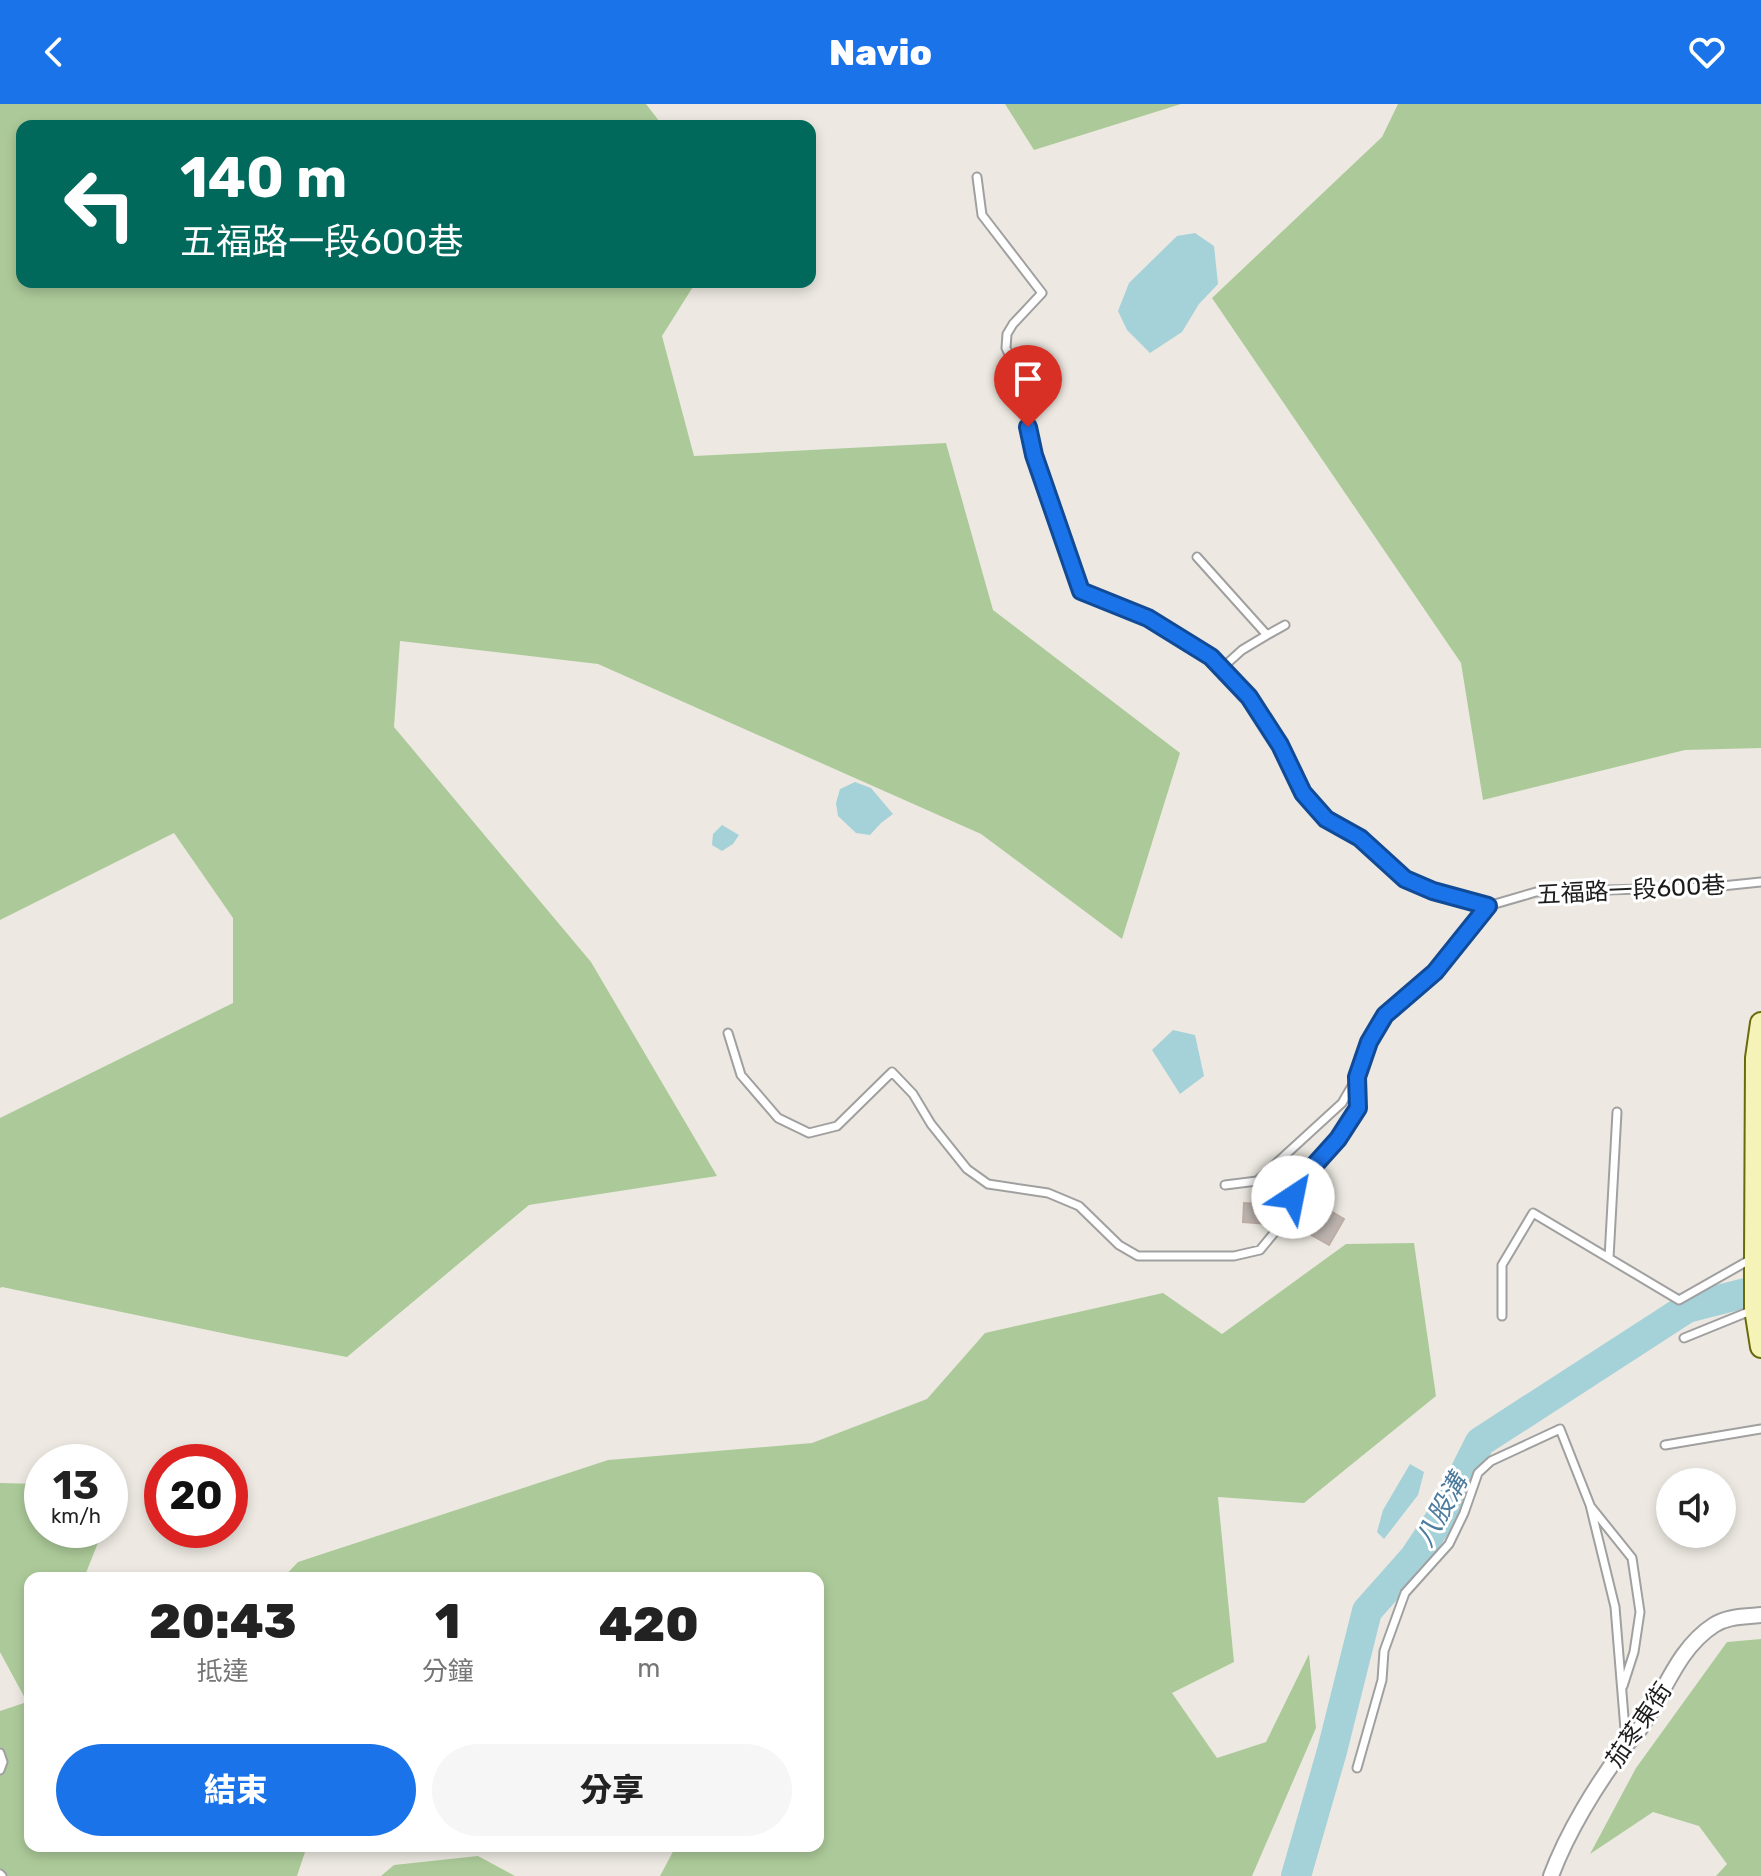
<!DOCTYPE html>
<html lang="zh-TW">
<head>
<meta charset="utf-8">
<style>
  :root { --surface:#fff; --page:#f6f6f6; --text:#222; --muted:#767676; --accent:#1a73e8 }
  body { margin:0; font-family:Rubik,"Noto Sans TC",sans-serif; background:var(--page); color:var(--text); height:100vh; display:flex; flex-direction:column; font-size:30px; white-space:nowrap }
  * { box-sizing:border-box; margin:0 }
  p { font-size:26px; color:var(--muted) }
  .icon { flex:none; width:44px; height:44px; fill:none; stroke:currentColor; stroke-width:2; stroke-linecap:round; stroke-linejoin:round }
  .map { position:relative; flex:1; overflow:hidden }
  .side { position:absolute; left:24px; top:1468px; width:800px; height:280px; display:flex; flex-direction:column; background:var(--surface); border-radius:16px; box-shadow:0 4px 12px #0003 }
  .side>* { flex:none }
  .hud { position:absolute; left:16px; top:16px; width:800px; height:168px; border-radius:16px; box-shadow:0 4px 12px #0003; background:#00695c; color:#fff; overflow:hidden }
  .controls { position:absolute; left:1656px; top:1364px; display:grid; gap:16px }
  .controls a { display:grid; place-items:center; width:80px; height:80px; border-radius:50%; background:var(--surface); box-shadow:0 4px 12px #0003; font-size:40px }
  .speed { position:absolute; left:24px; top:1340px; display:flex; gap:16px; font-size:40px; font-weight:700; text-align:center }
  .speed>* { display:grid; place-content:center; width:104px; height:104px; border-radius:50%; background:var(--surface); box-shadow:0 4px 12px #0003; line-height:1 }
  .speed small { font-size:20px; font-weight:400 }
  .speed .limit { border:12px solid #d22; background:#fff; color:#111 }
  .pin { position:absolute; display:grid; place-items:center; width:68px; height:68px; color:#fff; margin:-82px -34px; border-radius:50% 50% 50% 0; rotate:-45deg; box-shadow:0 0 8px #0007 }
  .pin .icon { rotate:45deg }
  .me { position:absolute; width:88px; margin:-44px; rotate:34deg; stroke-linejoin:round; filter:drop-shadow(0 0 6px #0008) }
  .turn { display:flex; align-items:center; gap:28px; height:168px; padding:0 32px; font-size:36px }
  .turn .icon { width:104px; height:104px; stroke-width:2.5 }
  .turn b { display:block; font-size:56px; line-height:68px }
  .eta { display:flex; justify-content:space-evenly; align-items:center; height:136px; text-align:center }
  .eta b { font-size:48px; font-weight:800; line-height:56px }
  .primary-button { display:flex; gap:16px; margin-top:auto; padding:16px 32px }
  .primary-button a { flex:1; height:92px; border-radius:48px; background:var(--accent); color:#fff; font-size:32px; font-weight:800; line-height:92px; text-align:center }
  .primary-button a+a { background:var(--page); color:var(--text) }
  header { display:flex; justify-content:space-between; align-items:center; height:104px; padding:0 32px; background:var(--accent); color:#fff; font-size:36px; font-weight:800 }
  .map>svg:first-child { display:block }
</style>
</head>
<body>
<header><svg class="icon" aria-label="back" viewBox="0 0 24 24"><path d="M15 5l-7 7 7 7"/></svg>Navio<svg class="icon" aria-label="heart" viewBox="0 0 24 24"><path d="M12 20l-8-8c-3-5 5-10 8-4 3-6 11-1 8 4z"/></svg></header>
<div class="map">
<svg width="1761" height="1772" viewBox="0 0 1761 1772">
  <rect width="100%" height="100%" fill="#ede9e2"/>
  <path fill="#acca99" d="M0,0H646L663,22H22V178H696L662,232L694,352L946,339L993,506L1180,649L1122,835L981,730L598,560L400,537L394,623L591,858L717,1072L529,1101L347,1253L246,1234L2,1183L0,1184V1014L233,899V814L174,729L0,816Z
    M1005,0H1181L1034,46Z
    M1398,0H1761V644L1685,646L1483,696L1461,559L1212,194L1382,33Z
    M1414,1139L1436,1292L1304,1399L1218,1393L1234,1558L1172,1589L1217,1654L1266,1638L1309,1550L1316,1624L1252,1772H660L676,1742H818V1474H283L298,1458L608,1356L812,1339L927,1295L985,1229L1163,1189L1222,1230L1346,1140Z
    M0,1379L42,1380V1426H103L84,1474H30V1742H307L297,1772H0V1607L27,1598L0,1548Z
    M1761,1535V1772H1716L1727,1760L1699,1722L1653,1708L1590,1750L1636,1664L1727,1538Z
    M478,1752L515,1772H381L394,1761Z"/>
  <path fill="#a5d1d8" d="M1195,129L1214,142L1218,180L1199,200L1182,228L1150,249L1127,226L1118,207L1129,179L1177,132Z
    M855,678L871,684L893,710L881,719L870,731L856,729L838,712L836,699L840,685Z
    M722,721L739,731L733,740L722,747L712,741L713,730Z
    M1173,926L1195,931L1204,972L1180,990L1152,946Z
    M1410,1360L1424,1368L1418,1391L1384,1435L1377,1428L1383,1406Z"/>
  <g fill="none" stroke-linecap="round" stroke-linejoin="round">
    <path stroke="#a5d1d8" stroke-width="30" d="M1296,1772L1332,1647L1367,1507L1414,1454L1444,1409L1480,1338L1687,1204L1761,1185"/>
  </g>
  <path fill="#bdb4af" stroke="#beaea6" stroke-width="2" d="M1309,1094L1344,1115L1329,1141L1294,1121Z
    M1244,1099L1270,1101L1269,1120L1243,1118Z"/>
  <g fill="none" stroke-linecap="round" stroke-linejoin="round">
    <defs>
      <path id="service" d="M977,73L982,111L1042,189L1013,220L1007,230L1006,244L1016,265L1034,351L1081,487L1148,514L1211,553L1249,593L1280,641L1303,689L1326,715L1360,734L1405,775L1433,787L1488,802L1536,788L1712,783L1761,778
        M1197,453L1267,531L1242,546L1222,564
        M1267,531L1285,521
        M728,929L741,971L778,1014L809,1029L837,1022L892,968L913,990L931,1020L967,1065L988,1080L1048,1089L1079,1102L1119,1141L1138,1152H1234L1260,1146L1274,1129L1302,1075L1338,1035L1358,1004L1357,973L1369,938L1385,911L1435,868L1488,802
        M1225,1081L1257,1077L1342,999L1356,975
        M1609,1154L1617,1008
        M1502,1212V1161L1533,1109L1679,1196L1753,1154
        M1684,1234L1753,1206
        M1665,1341L1761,1325
        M1591,1403L1632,1454L1640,1508L1634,1548L1623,1582
        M0,1649L3,1658L0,1666
        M1357,1664L1382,1576L1384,1547L1405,1489L1449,1440L1464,1409L1478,1369L1491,1357L1560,1325L1590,1401L1615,1503L1626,1638
        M0,1770L2,1772"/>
      <path id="minor" d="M1551,1772C1567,1729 1596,1681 1624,1644C1627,1639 1632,1635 1636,1630C1663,1595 1675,1546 1714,1521C1728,1512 1744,1513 1761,1511"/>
      <path id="secondary" d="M1761,919L1756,954L1755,1153V1205L1761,1243"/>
    </defs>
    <use href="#service" stroke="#a0a0a0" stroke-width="11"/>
    <use href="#minor" stroke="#a0a0a0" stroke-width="18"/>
    <use href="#secondary" stroke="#696b0b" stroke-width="24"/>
    <use href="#service" stroke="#fff" stroke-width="7"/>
    <use href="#minor" stroke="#fff" stroke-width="14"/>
    <use href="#secondary" stroke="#f5f3b8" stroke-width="20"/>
  </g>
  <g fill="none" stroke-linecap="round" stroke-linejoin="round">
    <defs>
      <path id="route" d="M1028,323L1034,351L1081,487L1148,514L1211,553L1249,593L1280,641L1303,689L1326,715L1360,734L1405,775L1433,787L1488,802L1435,868L1385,911L1369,938L1357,973L1358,1004L1338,1035L1302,1075L1293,1093"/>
    </defs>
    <use href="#route" stroke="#114b97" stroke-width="20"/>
    <use href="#route" stroke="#1a73e8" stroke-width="14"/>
  </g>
  <g text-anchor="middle" stroke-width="6" stroke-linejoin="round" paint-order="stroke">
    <g font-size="24" fill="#1c1c1c" stroke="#fff">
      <text transform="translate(1631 786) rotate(-3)" y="8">五福路一段600巷</text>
      <text transform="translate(1639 1621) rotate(-56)" y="8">茄苳東街</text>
    </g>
    <g font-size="26" font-style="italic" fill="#4c7b9e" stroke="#fff">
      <text transform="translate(1441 1406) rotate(-61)" y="9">八股溝</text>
    </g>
  </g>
</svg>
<div class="controls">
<a><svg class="icon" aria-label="sound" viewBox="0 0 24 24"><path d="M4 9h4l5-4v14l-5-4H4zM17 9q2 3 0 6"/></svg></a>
</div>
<div class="speed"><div>13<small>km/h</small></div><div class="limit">20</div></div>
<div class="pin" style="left:1028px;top:323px;background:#d93025"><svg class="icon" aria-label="arrive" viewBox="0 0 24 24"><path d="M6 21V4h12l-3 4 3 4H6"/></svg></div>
<svg class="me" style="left:1293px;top:1093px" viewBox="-20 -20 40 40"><circle r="19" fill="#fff"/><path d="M0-13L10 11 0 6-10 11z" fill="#1a73e8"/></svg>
<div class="hud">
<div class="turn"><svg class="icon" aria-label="left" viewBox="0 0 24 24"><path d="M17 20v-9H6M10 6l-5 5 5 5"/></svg><div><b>140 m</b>五福路一段600巷</div></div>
</div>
<section class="side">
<div class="eta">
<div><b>20:43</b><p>抵達</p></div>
<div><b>1</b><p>分鐘</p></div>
<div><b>420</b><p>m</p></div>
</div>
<div class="primary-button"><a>結束</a><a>分享</a></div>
</section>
</div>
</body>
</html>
